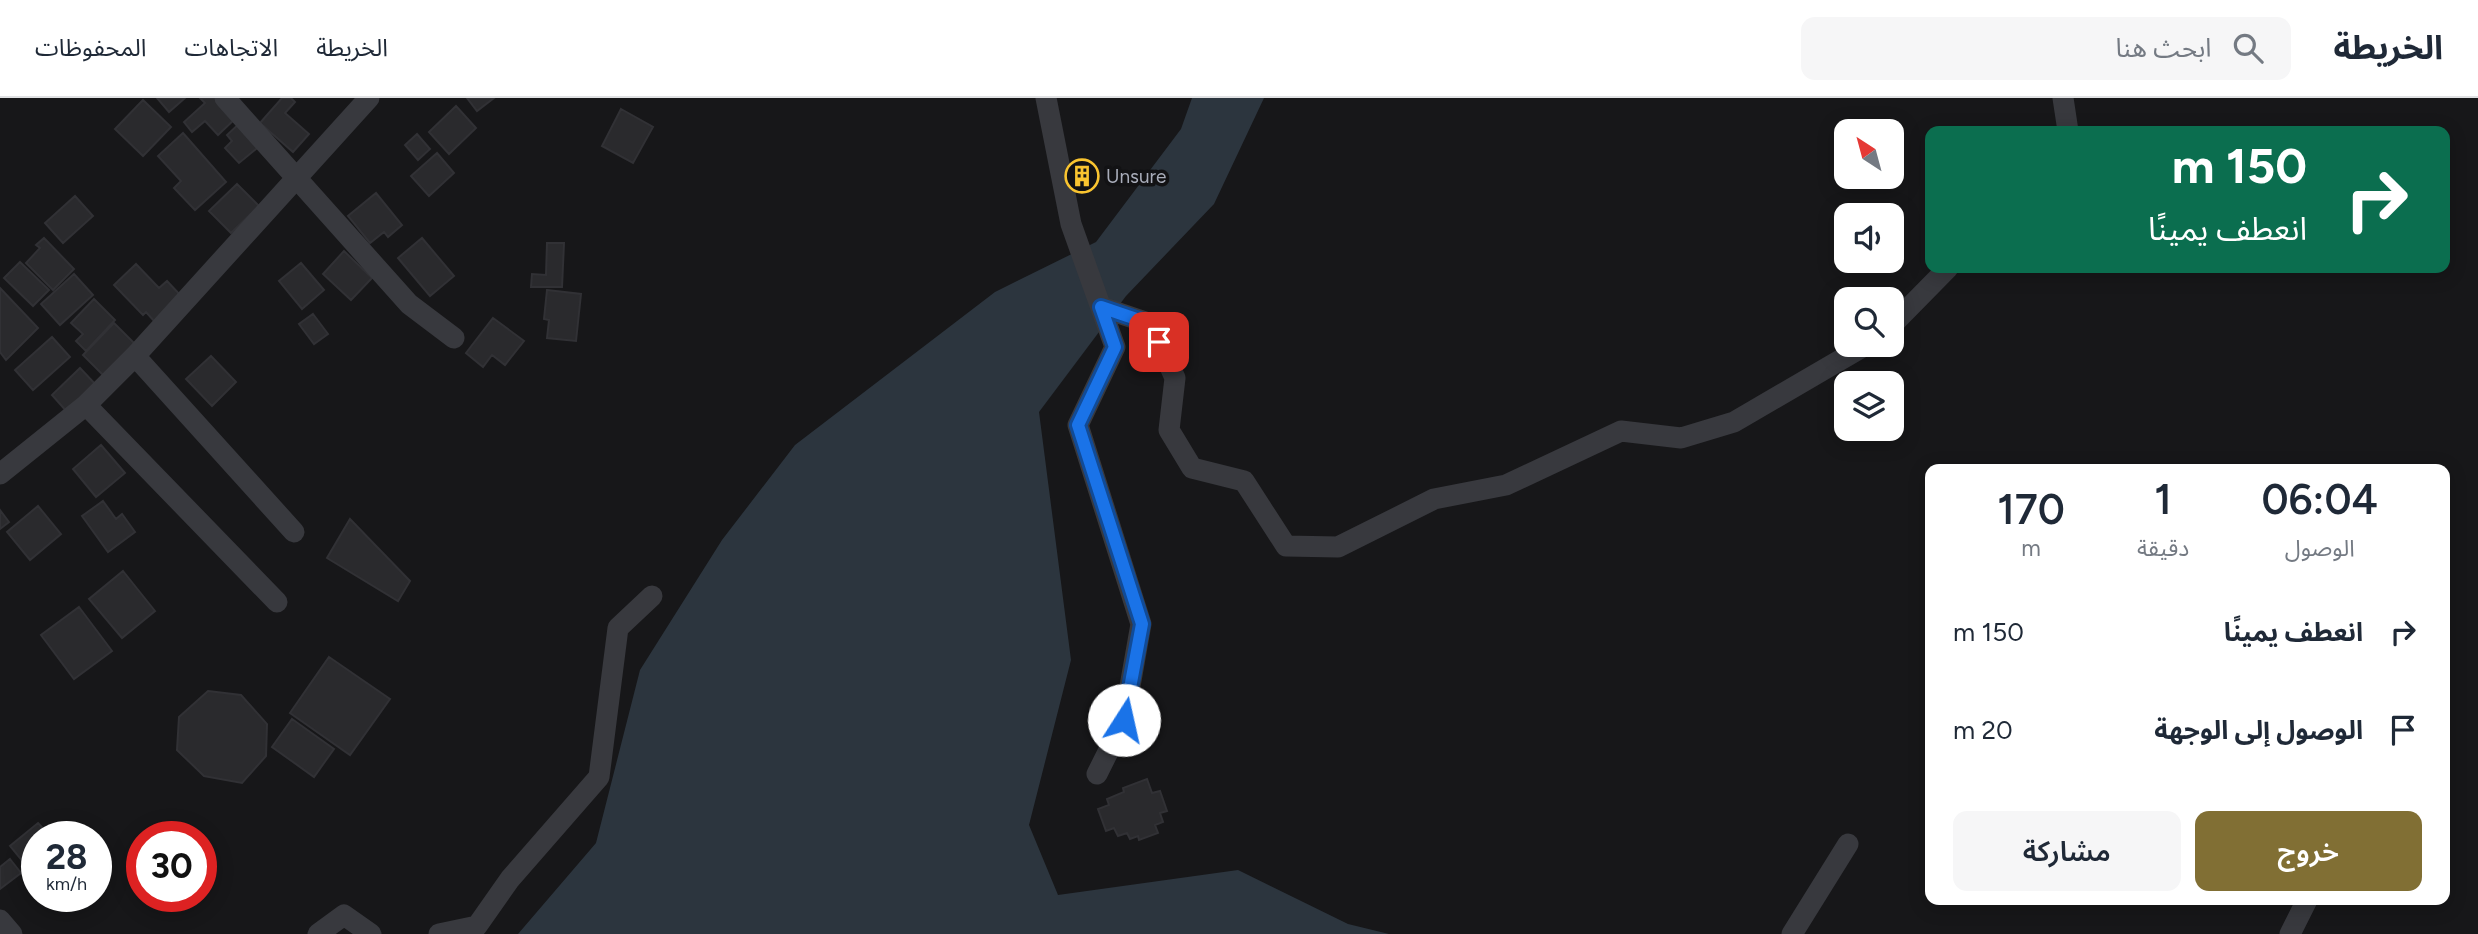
<!DOCTYPE html>
<html lang="ar">
<head>
<meta charset="utf-8">
<style>
  :root { --surface:#fff; --page:#f6f6f7; --text:#1f2937; --muted:#747a83; --line:#e0e1e3; --accent:#816f34 }
  body { margin:0; font-family:Figtree,"Noto Sans Arabic",sans-serif; background:var(--page); color:var(--text); direction:rtl; height:100vh; display:flex; flex-direction:column; font-size:26px; white-space:nowrap }
  * { box-sizing:border-box; margin:0 }
  p { font-size:23px; color:var(--muted) }
  .icon { flex:none; width:38px; height:38px; fill:none; stroke:currentColor; stroke-width:2; stroke-linecap:round; stroke-linejoin:round }
  .map { position:relative; flex:1; overflow:hidden; direction:ltr }
  .panel { position:absolute; left:1925px; top:366px; width:525px; height:441px; display:flex; flex-direction:column; background:var(--surface); border-radius:14px; box-shadow:0 4px 18px #0003; direction:rtl }
  .panel>* { flex:none }
  .hud { position:absolute; left:1925px; top:28px; width:525px; height:147px; border-radius:14px; box-shadow:0 4px 18px #0003; direction:rtl; background:#0b6e4f; color:#fff; overflow:hidden }
  .needle { width:46px; rotate:324deg }
  .buttons { position:absolute; left:1834px; top:21px; display:grid; gap:14px }
  .buttons a { display:grid; place-items:center; width:70px; height:70px; border-radius:14px; background:var(--surface); box-shadow:0 4px 18px #0003; font-size:35px }
  .speed { position:absolute; left:21px; top:723px; display:flex; gap:14px; font-size:35px; font-weight:700; text-align:center }
  .speed>* { display:grid; place-content:center; width:91px; height:91px; border-radius:50%; background:var(--surface); box-shadow:0 4px 18px #0003; line-height:1 }
  .speed small { font-size:18px; font-weight:400 }
  .speed .limit { border:10px solid #d22; background:#fff; color:#111 }
  .pin { position:absolute; display:grid; place-items:center; width:60px; height:60px; color:#fff; margin:-30px; border-radius:14px; box-shadow:0 4px 10px #0006 }
  .me { position:absolute; width:77px; margin:-38px; rotate:10deg; stroke-linejoin:round; filter:drop-shadow(0 0 5px #0008) }
  .turn { display:flex; align-items:center; gap:24px; height:147px; padding:0 28px; font-size:32px }
  .turn .icon { width:91px; height:91px; stroke-width:2.5 }
  .turn b { display:block; font-size:49px; line-height:60px }
  .eta { display:flex; justify-content:space-evenly; align-items:center; height:119px; text-align:center }
  .eta b { font-size:42px; font-weight:600; line-height:49px }
  .cta { display:flex; gap:14px; margin-top:auto; padding:14px 28px }
  .cta a { flex:1; height:80px; border-radius:14px; background:var(--accent); color:#fff; font-size:28px; font-weight:600; line-height:80px; text-align:center }
  .cta a+a { background:var(--page); color:var(--text) }
  ul { padding:0; list-style:none }
  li { display:flex; align-items:center; gap:21px; height:98px; padding:0 28px }
  li div { flex:1 }
  li b { display:block; font-size:26px }
  li em { font-style:normal }
  header { display:flex; align-items:center; gap:42px; box-sizing:border-box; height:98px; padding:0 35px; background:var(--surface); border-bottom:2px solid var(--line) }
  header strong { font-size:33px }
  nav { display:flex; gap:38px; margin-inline-start:auto; font-size:24px }
  .search { width:490px; height:63px; background:var(--page); display:flex; align-items:center; gap:18px; box-sizing:border-box; padding:0 24px; border-radius:14px; color:var(--muted); font-size:26px }
  .map>svg:first-child { display:block }
</style>
</head>
<body>
<header>
<strong>الخريطة</strong>
<div class="search"><svg class="icon" aria-label="search" viewBox="0 0 24 24"><circle cx="10" cy="10" r="6"/><path d="M15 15l6 6"/></svg>ابحث هنا</div>
<nav><a>الخريطة</a><a>الاتجاهات</a><a>المحفوظات</a></nav>
</header>
<div class="map">
<svg width="2478" height="836" viewBox="0 0 2478 836">
  <rect width="100%" height="100%" fill="#171719"/>
  <path fill="#2c353e" d="M1192,0H1264L1214,106L1126,198L1039,314L1071,562L1029,727L1058,797L1238,772L1348,826L1389,836H518L596,745L640,572L722,442L795,347L995,194L1096,144L1181,31Z"/>
  <path fill="#2a2a2d" stroke="#313135" stroke-width="2" d="M157,0H185L169,14Z
    M200,0H220L237,19L218,37L205,23L192,34L184,24L205,5Z
    M282,0H291L295,4L285,15L309,36L293,54L260,25Z
    M467,0H494L477,13Z
    M143,2L171,29L143,58L115,31Z
    M456,8L476,30L449,56L429,34Z
    M621,11L653,29L633,65L602,48Z
    M242,23L262,46L239,65L225,50L232,43L227,37Z
    M183,35L226,84L195,112L174,90L181,83L158,58Z
    M417,36L430,51L418,62L405,47Z
    M437,55L454,75L429,98L411,78Z
    M1081,67L1095,83L1078,90L1072,72Z
    M237,86L259,108L231,135L209,113Z
    M376,95L402,127L388,139L384,134L370,145L348,118Z
    M75,98L93,118L63,145L45,125Z
    M44,140L74,171L53,192L26,165L40,150L36,147Z
    M422,140L454,178L430,198L398,160Z
    M547,145H564L562,189H531L532,176L546,177Z
    M344,153L372,180L351,202L323,176Z
    M20,164L49,192L33,208L4,180Z
    M301,165L324,192L302,211L279,183Z
    M136,166L159,190L167,183L182,199L155,224L146,214L143,217L114,187Z
    M74,176L93,197L60,227L41,206Z
    M0,190L38,230L6,262L0,254Z
    M547,192L581,196L576,243L547,240L549,222L544,221Z
    M94,201L115,222L86,253L76,243L83,236L71,225Z
    M313,216L328,236L314,246L299,226Z
    M493,220L524,243L505,267L492,257L483,269L466,255Z
    M114,225L136,247L105,279L83,257Z
    M52,239L70,259L33,292L15,272Z
    M211,258L236,284L212,308L186,281Z
    M80,270L97,288L68,315L52,297Z
    M101,347L125,375L96,399L73,371Z
    M103,403L116,421L122,416L135,434L108,454L82,418Z
    M38,408L61,436L30,462L7,434Z
    M0,412L9,424L0,431Z
    M350,421L410,483L398,503L327,460Z
    M123,473L155,513L122,540L89,501Z
    M79,509L112,553L74,581L41,537Z
    M329,559L390,601L350,657L290,615Z
    M208,593L241,597L267,626L266,658L242,685L204,678L177,652L179,619Z
    M292,621L334,651L314,679L272,649Z
    M1147,681L1152,695L1160,693L1167,713L1160,715L1163,724L1155,727L1158,735L1139,742L1138,738L1130,741L1127,735L1118,738L1114,730L1106,733L1098,711L1109,707L1107,701L1124,694L1123,690Z
    M38,725L50,738H37V781L10,748Z
    M10,761L21,775L0,791V769Z"/>
  <g fill="none" stroke-linecap="round" stroke-linejoin="round">
    <path stroke="#38393e" stroke-width="21" d="M225,0L409,206L454,240
      M1046,0L1071,126L1115,249L1078,327L1141,526L1124,622L1097,676
      M2063,0L2068,33
      M1101,209L1151,226L1175,280L1169,332L1192,370L1244,383L1286,448L1338,449L1434,401L1506,387L1621,333L1681,340L1734,324L1866,247
      M1892,227L1948,170
      M135,258L294,434
      M86,307L277,504
      M0,376L86,307L135,258L369,0
      M0,822L12,836
      M318,836L344,817L371,836
      M439,836L477,828L510,781L599,679L618,530L652,498
      M1792,836L1848,746
      M2290,836L2307,802"/>
  </g>
  <g fill="none" stroke-linecap="round" stroke-linejoin="round">
    <defs>
      <path id="route" d="M1124,622L1142,526L1078,327L1115,249L1101,209L1151,226L1159,244"/>
    </defs>
    <use href="#route" stroke="#114b97" stroke-width="18"/>
    <use href="#route" stroke="#1a73e8" stroke-width="12"/>
  </g>
  <defs>
    <symbol id="building-ring" viewBox="-11 -11 22 22"><circle r="9.5" fill="#121214" stroke="#f9c430" stroke-width="1.5"/><path d="M-4-6H4V6H1V3H-1V6H-4ZM-2.5-4.3h1.7v1.8h-1.7ZM.8-4.3h1.7v1.8H.8ZM-2.5-1h1.7V.8h-1.7ZM.8-1h1.7V.8H.8Z" fill="#f9c430"/></symbol>
  </defs>
  <g fill-rule="evenodd">
    <use href="#building-ring" x="1063" y="59" width="38" height="38"/>
  </g>
  <g text-anchor="middle" stroke-width="7" stroke-linejoin="round" paint-order="stroke">
    <g font-size="19" fill="#a9adba" stroke="#121214" text-anchor="start">
      <text x="1106" y="85">Unsure</text>
    </g>
  </g>
</svg>
<div class="buttons">
<a><svg class="needle" viewBox="-14 -14 28 28"><path d="M0-13l5 13h-10z" fill="#e53935"/><path d="M0 13l5-13h-10z" fill="#747a83"/></svg></a>
<a><svg class="icon" aria-label="sound" viewBox="0 0 24 24"><path d="M4 9h4l5-4v14l-5-4H4zM17 9q2 3 0 6"/></svg></a>
<a><svg class="icon" aria-label="search" viewBox="0 0 24 24"><circle cx="10" cy="10" r="6"/><path d="M15 15l6 6"/></svg></a>
<a><svg class="icon" aria-label="layers" viewBox="0 0 24 24"><path d="M12 4l9 5-9 5-9-5zM3 14l9 5 9-5"/></svg></a>
</div>
<div class="speed"><div>28<small>km/h</small></div><div class="limit">30</div></div>
<div class="pin" style="left:1159px;top:244px;background:#d93025"><svg class="icon" aria-label="arrive" viewBox="0 0 24 24"><path d="M6 21V4h12l-3 4 3 4H6"/></svg></div>
<svg class="me" style="left:1124px;top:622px" viewBox="-20 -20 40 40"><circle r="19" fill="#fff"/><path d="M0-13L10 11 0 6-10 11z" fill="#1a73e8"/></svg>
<div class="hud">
<div class="turn"><svg class="icon" aria-label="right" viewBox="0 0 24 24"><path d="M7 20v-9h11M14 6l5 5-5 5"/></svg><div><b>150 m</b>انعطف يمينًا</div></div>
</div>
<section class="panel">
<div class="eta">
<div><b>06:04</b><p>الوصول</p></div>
<div><b>1</b><p>دقيقة</p></div>
<div><b>170</b><p>m</p></div>
</div>
<ul>
<li><svg class="icon" aria-label="right" viewBox="0 0 24 24"><path d="M7 20v-9h11M14 6l5 5-5 5"/></svg><div><b>انعطف يمينًا</b></div><em>150 m</em></li>
<li><svg class="icon" aria-label="arrive" viewBox="0 0 24 24"><path d="M6 21V4h12l-3 4 3 4H6"/></svg><div><b>الوصول إلى الوجهة</b></div><em>20 m</em></li>
</ul>
<div class="cta"><a>خروج</a><a>مشاركة</a></div>
</section>
</div>
</body>
</html>
